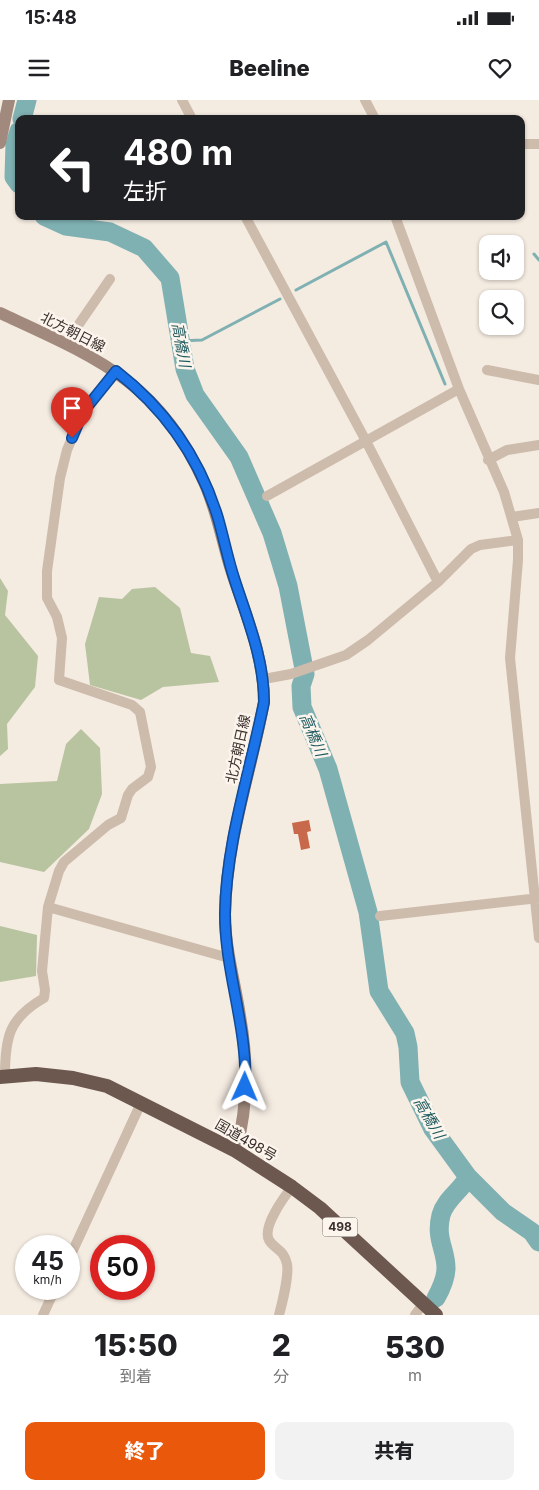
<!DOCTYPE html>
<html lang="ja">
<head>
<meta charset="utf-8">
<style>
  :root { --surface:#fff; --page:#f2f2f2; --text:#202124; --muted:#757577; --accent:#ea580c }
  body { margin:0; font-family:Inter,"Noto Sans JP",sans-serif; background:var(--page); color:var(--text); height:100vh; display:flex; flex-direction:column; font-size:19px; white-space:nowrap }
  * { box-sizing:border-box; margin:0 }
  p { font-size:16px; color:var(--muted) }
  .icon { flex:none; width:28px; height:28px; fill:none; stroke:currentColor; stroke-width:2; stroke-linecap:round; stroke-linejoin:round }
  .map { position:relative; height:1215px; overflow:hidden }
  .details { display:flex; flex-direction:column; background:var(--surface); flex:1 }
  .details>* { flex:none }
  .banner { position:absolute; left:15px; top:15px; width:510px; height:105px; border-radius:10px; box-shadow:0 1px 4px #0004; background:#202124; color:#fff; overflow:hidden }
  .fabs { position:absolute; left:479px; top:135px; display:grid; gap:10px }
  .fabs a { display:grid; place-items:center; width:45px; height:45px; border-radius:10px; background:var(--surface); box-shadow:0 1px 4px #0004; font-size:25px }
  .speed { position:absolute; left:15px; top:1135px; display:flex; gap:10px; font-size:25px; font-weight:700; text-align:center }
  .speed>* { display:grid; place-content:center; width:65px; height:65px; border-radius:50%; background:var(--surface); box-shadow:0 1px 4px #0004; line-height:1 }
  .speed small { font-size:12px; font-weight:400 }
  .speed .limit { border:8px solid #d22; background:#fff; color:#111 }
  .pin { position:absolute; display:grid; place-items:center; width:42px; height:42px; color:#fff; margin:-51px -21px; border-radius:50% 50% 50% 0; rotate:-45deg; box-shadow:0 0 5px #0007 }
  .pin .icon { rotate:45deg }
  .me { position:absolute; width:55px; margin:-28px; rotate:1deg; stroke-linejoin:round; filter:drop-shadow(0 0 4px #0008) }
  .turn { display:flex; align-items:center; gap:18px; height:105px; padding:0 25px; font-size:22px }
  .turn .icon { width:65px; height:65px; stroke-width:2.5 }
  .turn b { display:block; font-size:35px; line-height:42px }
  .eta { display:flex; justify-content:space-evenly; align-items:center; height:85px; text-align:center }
  .eta b { font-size:30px; font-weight:800; line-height:35px }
  .button { display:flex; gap:10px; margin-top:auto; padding:10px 25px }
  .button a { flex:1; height:58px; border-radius:10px; background:var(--accent); color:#fff; font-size:20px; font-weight:800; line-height:58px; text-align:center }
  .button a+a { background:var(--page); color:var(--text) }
  .status { display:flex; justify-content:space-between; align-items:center; height:35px; padding:0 25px; background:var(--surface); direction:ltr }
  .status svg { height:14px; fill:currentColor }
  header { display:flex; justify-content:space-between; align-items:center; height:65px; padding:0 25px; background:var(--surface); font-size:22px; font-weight:800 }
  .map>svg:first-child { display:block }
</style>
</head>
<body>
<div class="status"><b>15:48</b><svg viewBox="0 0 49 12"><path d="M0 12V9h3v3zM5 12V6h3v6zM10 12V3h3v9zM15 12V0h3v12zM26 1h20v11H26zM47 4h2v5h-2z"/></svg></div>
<header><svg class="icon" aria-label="menu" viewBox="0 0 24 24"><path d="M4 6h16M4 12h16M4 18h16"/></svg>Beeline<svg class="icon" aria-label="heart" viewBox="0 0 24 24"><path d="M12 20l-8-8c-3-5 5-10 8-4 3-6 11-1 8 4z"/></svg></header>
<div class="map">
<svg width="539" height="1215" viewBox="0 0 539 1215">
  <rect width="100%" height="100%" fill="#f4ebe1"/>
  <path fill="#b8c4a0" d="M0,478L8,491L5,515L38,556L35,587L7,624L8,649L0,656Z
    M155,487L180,508L191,553L210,556L219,582L163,587L141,600L90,585L85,544L99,497L122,499L132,489Z
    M81,629L100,648L102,694L89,729L44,772L0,762V684L57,681L66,644Z
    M0,826L37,835L36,876L0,882Z"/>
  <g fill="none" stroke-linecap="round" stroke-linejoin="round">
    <path stroke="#7fb0b2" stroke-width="3" d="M534,154L539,160
      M296,190L386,142L445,284
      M180,241L202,240L280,199"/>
    <path stroke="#7fb0b2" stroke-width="19" d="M22,19L27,0
      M19,31L15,44L14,77L19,84
      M44,116L66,126L110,132L144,148L170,178L185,269L195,295L239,357L272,433L288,486L305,574L301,586L302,607L328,669L368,812L379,891L405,933L408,947L410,982L433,1029L468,1077L503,1112L532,1132L539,1142
      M436,1198C441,1189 446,1179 446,1168C446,1149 435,1139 441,1115C446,1098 461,1091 468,1077"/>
  </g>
  <path fill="#c8694b" d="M309,720L311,731L307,732L310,748L301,750L298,734H294L292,723Z"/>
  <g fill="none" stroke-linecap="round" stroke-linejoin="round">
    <path stroke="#cdbbac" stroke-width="10" d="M182,0L192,19
      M365,0L375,19
      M521,44H539
      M245,116L366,341L438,482
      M395,116L459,289L504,392L518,440V460L510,558L539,838
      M66,243L110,179
      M487,270L539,280
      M488,360L507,350L539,345
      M267,396L459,289
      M512,417L539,413
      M264,579L291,574L346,555L368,540L438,482L471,449L480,445L518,440
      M48,807L229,858
      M380,816L539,798
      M5,975C5,937 9,918 44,898L45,890L42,871L48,807L59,771L64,762L108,725L121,718L128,695L132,689L148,677L151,667L140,612L132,605L59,580L62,538L57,517L47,498V471L60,378L67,350L83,312L116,271
      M69,1159L141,1003
      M43,1215L55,1189
      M279,1215C282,1204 289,1175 287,1164C284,1149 274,1149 269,1140C262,1127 284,1097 292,1087
      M415,1215L423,1204"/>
    <path stroke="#a18a7d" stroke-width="12" d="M0,43L9,0
      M0,213C95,257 159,281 204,382C217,411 222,441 231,470C245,513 264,555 264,602C251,672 226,742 225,814C225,849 235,882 240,916C248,961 248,1007 236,1051"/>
    <path stroke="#6c584f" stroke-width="14" d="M0,977L36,974L73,978L107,986L236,1051L292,1087L320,1108L436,1215"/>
  </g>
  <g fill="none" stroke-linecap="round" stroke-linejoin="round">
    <defs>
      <path id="route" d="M72,338L83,312L116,271C165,309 200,359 218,418C224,439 228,460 235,481C248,521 264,559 264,602C250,672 226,742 225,814C225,873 248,928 245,987"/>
    </defs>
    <use href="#route" stroke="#114b97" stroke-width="12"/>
    <use href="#route" stroke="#1a73e8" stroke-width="9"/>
  </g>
  <g text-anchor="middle" stroke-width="5" stroke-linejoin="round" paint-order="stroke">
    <rect fill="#fbf5ee" stroke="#756b66" stroke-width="1" x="322.5" y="1117.5" width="35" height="19" rx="4"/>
    <g font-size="12" font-weight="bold" fill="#3b302b">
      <text x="340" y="1131">498</text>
    </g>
    <g font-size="14" fill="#3b302b" stroke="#fbf5ee">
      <text transform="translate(73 232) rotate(27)" y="5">北方朝日線</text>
      <text transform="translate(238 649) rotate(-78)" y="5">北方朝日線</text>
      <text transform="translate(246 1040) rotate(30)" y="5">国道498号</text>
    </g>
    <g font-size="15" font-style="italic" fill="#1f5a5e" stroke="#fbf5ee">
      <text transform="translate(181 245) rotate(80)" y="5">高橋川</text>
      <text transform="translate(313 635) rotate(67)" y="5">高橋川</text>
      <text transform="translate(429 1018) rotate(60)" y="5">高橋川</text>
    </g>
  </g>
</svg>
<div class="fabs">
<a><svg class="icon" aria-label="sound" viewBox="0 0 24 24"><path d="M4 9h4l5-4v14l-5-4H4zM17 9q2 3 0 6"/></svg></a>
<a><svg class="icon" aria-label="search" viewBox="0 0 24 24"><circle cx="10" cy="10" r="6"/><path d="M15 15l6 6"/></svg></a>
</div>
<div class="speed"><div>45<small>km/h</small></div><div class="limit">50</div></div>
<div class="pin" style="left:72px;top:338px;background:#d93025"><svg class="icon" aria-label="arrive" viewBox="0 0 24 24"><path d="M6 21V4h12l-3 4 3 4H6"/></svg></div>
<svg class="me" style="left:245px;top:987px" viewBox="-20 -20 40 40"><path d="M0-17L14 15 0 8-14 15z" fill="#1a73e8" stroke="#fff" stroke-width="4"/></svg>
<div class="banner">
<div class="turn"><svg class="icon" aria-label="left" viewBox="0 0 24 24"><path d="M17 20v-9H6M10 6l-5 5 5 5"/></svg><div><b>480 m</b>左折</div></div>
</div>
</div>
<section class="details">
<div class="eta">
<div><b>15:50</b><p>到着</p></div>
<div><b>2</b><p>分</p></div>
<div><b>530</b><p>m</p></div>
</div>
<div class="button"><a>終了</a><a>共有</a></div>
</section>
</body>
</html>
